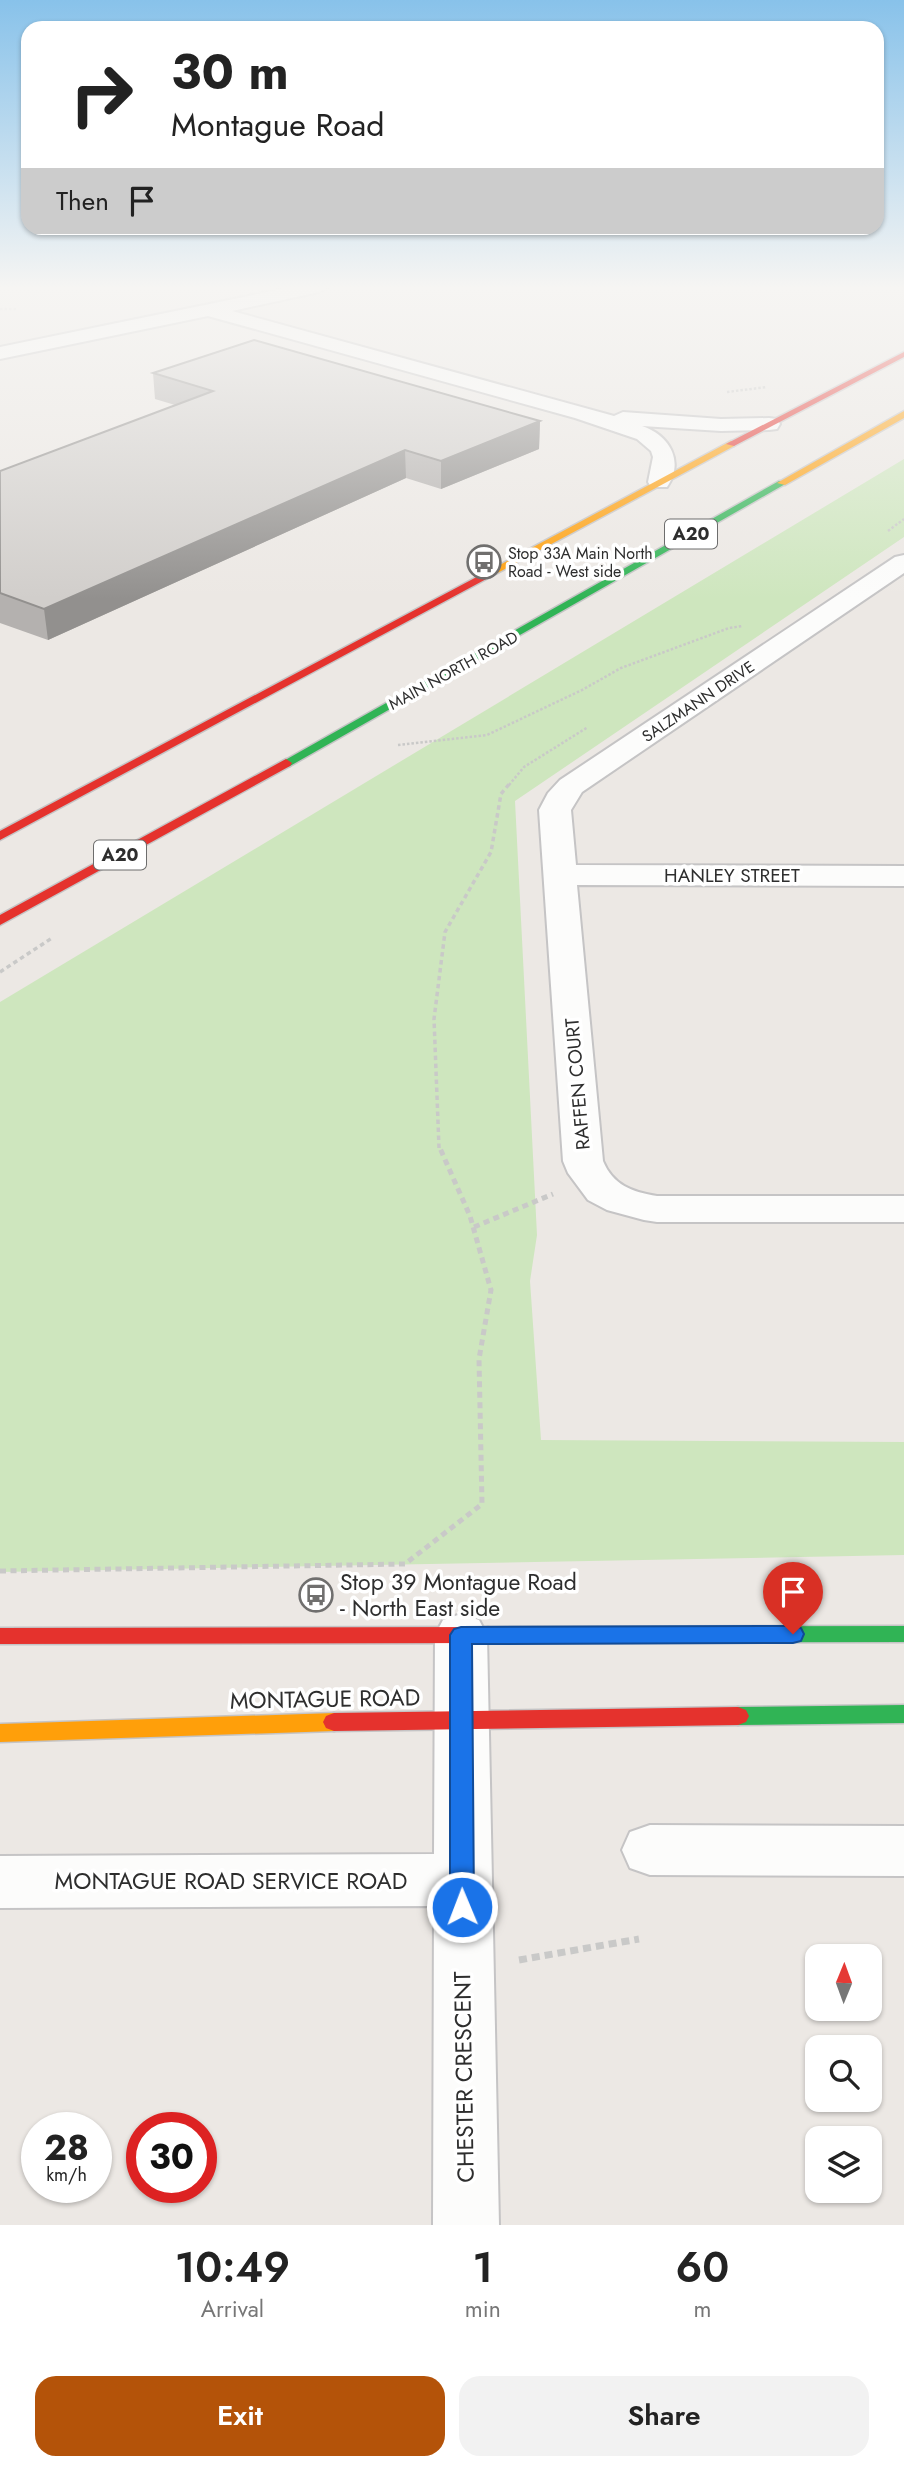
<!DOCTYPE html>
<html lang="en">
<head>
<meta charset="utf-8">
<style>
  :root { --surface:#fff; --page:#f2f2f2; --text:#222; --muted:#767676; --accent:#b45309 }
  body { margin:0; font-family:Jost,sans-serif; background:var(--page); color:var(--text); height:100vh; display:flex; flex-direction:column; font-size:26px; white-space:nowrap }
  * { box-sizing:border-box; margin:0 }
  p { font-size:23px; color:var(--muted) }
  .icon { flex:none; width:38px; height:38px; fill:none; stroke:currentColor; stroke-width:2; stroke-linecap:round; stroke-linejoin:round }
  .map { position:relative; height:2225px; overflow:hidden }
  .side { display:flex; flex-direction:column; background:var(--surface); flex:1 }
  .side>* { flex:none }
  .hud { position:absolute; left:21px; top:21px; width:863px; height:214px; border-radius:21px; box-shadow:0 2px 5px #0004; background:#fff; color:var(--text); overflow:hidden }
  .needle { width:46px; rotate:1deg }
  .controls { position:absolute; left:805px; top:1944px; display:grid; gap:14px }
  .controls a { display:grid; place-items:center; width:77px; height:77px; border-radius:14px; background:var(--surface); box-shadow:0 2px 5px #0004; font-size:35px }
  .speed { position:absolute; left:21px; top:2112px; display:flex; gap:14px; font-size:35px; font-weight:700; text-align:center }
  .speed>* { display:grid; place-content:center; width:91px; height:91px; border-radius:50%; background:var(--surface); box-shadow:0 2px 5px #0004; line-height:1 }
  .speed small { font-size:18px; font-weight:400 }
  .speed .limit { border:10px solid #d22; background:#fff; color:#111 }
  .pin { position:absolute; display:grid; place-items:center; width:60px; height:60px; color:#fff; margin:-72px -30px; border-radius:50% 50% 50% 0; rotate:-45deg; box-shadow:0 0 7px #0007 }
  .pin .icon { rotate:45deg }
  .me { position:absolute; width:77px; margin:-38px; rotate:359deg; stroke-linejoin:round; filter:drop-shadow(0 0 5px #0008) }
  .turn { display:flex; align-items:center; gap:24px; height:147px; padding:0 35px; font-size:32px }
  .turn .icon { width:91px; height:91px; stroke-width:2.5 }
  .turn b { display:block; font-size:49px; line-height:60px }
  .then { display:flex; align-items:center; height:66px; padding:0 35px; background:#0003; gap:14px; font-size:26px }
  .eta { display:flex; justify-content:space-evenly; align-items:center; height:119px; text-align:center }
  .eta b { font-size:42px; font-weight:600; line-height:49px }
  .action { display:flex; gap:14px; margin-top:auto; padding:14px 35px }
  .action a { flex:1; height:80px; border-radius:21px; background:var(--accent); color:#fff; font-size:28px; font-weight:600; line-height:80px; text-align:center }
  .action a+a { background:var(--page); color:var(--text) }
  .map>svg:first-child { display:block }
</style>
</head>
<body>
<div class="map">
<svg width="904" height="2225" viewBox="0 0 904 2225">
  <rect width="100%" height="100%" fill="#ece8e4"/>
  <path fill="#cee6be" d="M904,459V537L515,801L537,1235L530,1281L541,1440L904,1442V1555L0,1572V1002Z"/>
  <g fill="none" stroke-linecap="round" stroke-linejoin="round">
    <defs>
      <path id="street" d="M292,287H328L319,292L232,311L614,416L623,412L721,419L769,418L777,419L780,424L777,429L769,430L721,431L642,426C669,435 685,461 667,487H651L648,482L653,457L651,451L637,439L575,418L208,316L0,359V347Z
        M904,555V573L582,792L571,810L576,865L904,866V886L577,885L603,1161C613,1185 632,1192 657,1196H904V1222H657L644,1220L607,1210L588,1200L568,1173L563,1161L539,810L548,793L560,780L895,557Z
        M461,1614L479,1620L487,1635L499,2225H433L434,1906L0,1908V1856L434,1854L435,1635L443,1620Z
        M650,1825L904,1826V1876L650,1875L630,1868L622,1850L630,1832Z"/>
      <path id="fast" d="M779,481L787,483L290,766L286,767L280,763Z
        M904,1626V1642L488,1643L481,1641L477,1635L481,1629L488,1627Z
        M904,1705V1723L738,1725L730,1722L727,1716L730,1710L738,1707Z"/>
      <path id="slow" d="M904,411V418L785,485L777,483Z
        M731,441L736,444L734,446L490,577L481,575Z
        M334,1713L342,1716L345,1722L342,1728L334,1731L0,1742V1724Z"/>
      <path id="jam" d="M904,352V357L734,446L726,444Z
        M486,572L491,575L490,577L0,840V831Z
        M286,759L292,763L290,766L0,925V915Z
        M488,1627L495,1629L499,1635L495,1641L488,1643L0,1644V1628Z
        M738,1707L746,1710L749,1716L746,1722L738,1725L334,1731L326,1728L323,1722L326,1716L334,1713Z"/>
    </defs>
    <use href="#street" stroke="#c5c4c5" stroke-width="4"/>
    <use href="#fast" stroke="#c5c4c5" stroke-width="3"/>
    <use href="#slow" stroke="#c5c4c5" stroke-width="3"/>
    <use href="#jam" stroke="#c5c4c5" stroke-width="3"/>
    <path stroke="#c9c9c8" stroke-width="2.5" stroke-dasharray="2.5 2" stroke-linecap="butt" d="M0,309H17
      M727,392L767,387
      M888,531L904,519
      M398,745L487,735L582,690L621,668L729,628L743,626
      M509,785L524,767L588,727"/>
    <path stroke="#c9c9c8" stroke-width="3.5" stroke-dasharray="4.5 3.5" stroke-linecap="butt" d="M0,972L52,938
      M439,1148L434,1019L445,932L491,852L501,794L510,783"/>
    <path stroke="#c9c9c8" stroke-width="5" stroke-dasharray="6 4.5" stroke-linecap="butt" d="M474,1227L553,1194
      M0,1571L405,1564L482,1504L479,1359L491,1290L470,1216L439,1146"/>
    <path stroke="#c9c9c8" stroke-width="7" stroke-dasharray="8 5" stroke-linecap="butt" d="M519,1960L639,1939"/>
    <use href="#street" fill="#fcfcfb" fill-rule="evenodd"/>
    <use href="#fast" fill="#30b455" fill-rule="evenodd"/>
    <use href="#slow" fill="#ff9f0a" fill-rule="evenodd"/>
    <use href="#jam" fill="#e5322d" fill-rule="evenodd"/>
  </g>
  <path fill="#b4b1af" d="M153,373L540,421L539,449L441,489L406,478L48,640L0,623V471L175,405L155,399Z"/>
  <path fill="#92908e" d="M540,421L539,449L441,489V461Z
    M405,450L406,478L48,640L44,609Z"/>
  <path fill="#d1cecb" stroke="#92908e" stroke-width="2" d="M254,340L540,421L441,461L405,450L44,609L0,593V471L213,391L153,373Z"/>
  <linearGradient id="sky" x2="0" y2="1"><stop stop-color="#88c2ea"/><stop offset="0.48" stop-color="#f6f5f3"/><stop offset="1" stop-color="#f6f5f3" stop-opacity="0"/></linearGradient>
  <rect width="904" height="599" fill="url(#sky)"/>
  <path fill="#1a73e8" stroke="#114b97" stroke-width="2" d="M793,1626L801,1628L804,1634L801,1641L793,1643L472,1644L474,1907L470,1915L462,1918L454,1915L450,1907V1635L454,1629L461,1627Z"/>
  <defs>
    <symbol id="bus-ring" viewBox="-11 -11 22 22"><circle r="9.5" fill="#fff" stroke="#706f6e" stroke-width="1.5"/><path d="M-5-6H5V4H4V6H2V4H-2V6H-4V4H-5ZM-3.5-4V0h7V-4ZM-3.5 1.2v1.5H-2V1.2ZM2 1.2v1.5H3.5V1.2Z" fill="#706f6e"/></symbol>
  </defs>
  <g fill-rule="evenodd">
    <use href="#bus-ring" x="465" y="543" width="38" height="38"/>
    <use href="#bus-ring" x="297" y="1576" width="38" height="38"/>
  </g>
  <g text-anchor="middle" stroke-width="7" stroke-linejoin="round" paint-order="stroke">
    <g font-size="16" fill="#2e2e2e" stroke="#fff" text-anchor="start">
      <text x="508" y="559">Stop 33A Main North<tspan x="508" dy="18">Road - West side</tspan></text>
    </g>
    <g font-size="16" fill="#2e2e2e" stroke="#fff">
      <text transform="translate(453 670) rotate(-29)" y="6">MAIN NORTH ROAD</text>
      <text transform="translate(698 701) rotate(-34)" y="6">SALZMANN DRIVE</text>
    </g>
    <g fill="#fff" stroke="#6d6d6d" stroke-width="2">
      <rect x="665" y="519.5" width="52" height="29" rx="5"/>
      <rect x="94" y="840.5" width="52" height="29" rx="5"/>
    </g>
    <g font-size="18" font-weight="bold" fill="#2e2e2e">
      <text x="691" y="540">A20</text>
      <text x="120" y="861">A20</text>
    </g>
    <g font-size="19" fill="#2e2e2e" stroke="#fff">
      <text x="732" y="882">HANLEY STREET</text>
      <text transform="translate(577 1084) rotate(-95)" y="7">RAFFEN COURT</text>
    </g>
    <g font-size="23" fill="#2e2e2e" stroke="#fff" text-anchor="start">
      <text x="340" y="1590">Stop 39 Montague Road<tspan x="340" dy="26">- North East side</tspan></text>
    </g>
    <g font-size="23" fill="#2e2e2e" stroke="#fff">
      <text transform="translate(325 1699) rotate(-1)" y="8">MONTAGUE ROAD</text>
      <text x="231" y="1889">MONTAGUE ROAD SERVICE ROAD</text>
      <text transform="translate(464 2077) rotate(-91)" y="8">CHESTER CRESCENT</text>
    </g>
  </g>
</svg>
<div class="controls">
<a><svg class="needle" viewBox="-14 -14 28 28"><path d="M0-13l5 13h-10z" fill="#e53935"/><path d="M0 13l5-13h-10z" fill="#767676"/></svg></a>
<a><svg class="icon" aria-label="search" viewBox="0 0 24 24"><circle cx="10" cy="10" r="6"/><path d="M15 15l6 6"/></svg></a>
<a><svg class="icon" aria-label="layers" viewBox="0 0 24 24"><path d="M12 4l9 5-9 5-9-5zM3 14l9 5 9-5"/></svg></a>
</div>
<div class="speed"><div>28<small>km/h</small></div><div class="limit">30</div></div>
<div class="pin" style="left:793px;top:1634px;background:#d93025"><svg class="icon" aria-label="arrive" viewBox="0 0 24 24"><path d="M6 21V4h12l-3 4 3 4H6"/></svg></div>
<svg class="me" style="left:462px;top:1907px" viewBox="-20 -20 40 40"><circle r="17" fill="#1a73e8" stroke="#fff" stroke-width="3"/><path d="M0-11L8 9 0 5-8 9z" fill="#fff"/></svg>
<div class="hud">
<div class="turn"><svg class="icon" aria-label="right" viewBox="0 0 24 24"><path d="M7 20v-9h11M14 6l5 5-5 5"/></svg><div><b>30 m</b>Montague Road</div></div>
<div class="then">Then<svg class="icon" aria-label="arrive" viewBox="0 0 24 24"><path d="M6 21V4h12l-3 4 3 4H6"/></svg></div>
</div>
</div>
<section class="side">
<div class="eta">
<div><b>10:49</b><p>Arrival</p></div>
<div><b>1</b><p>min</p></div>
<div><b>60</b><p>m</p></div>
</div>
<div class="action"><a>Exit</a><a>Share</a></div>
</section>
</body>
</html>
